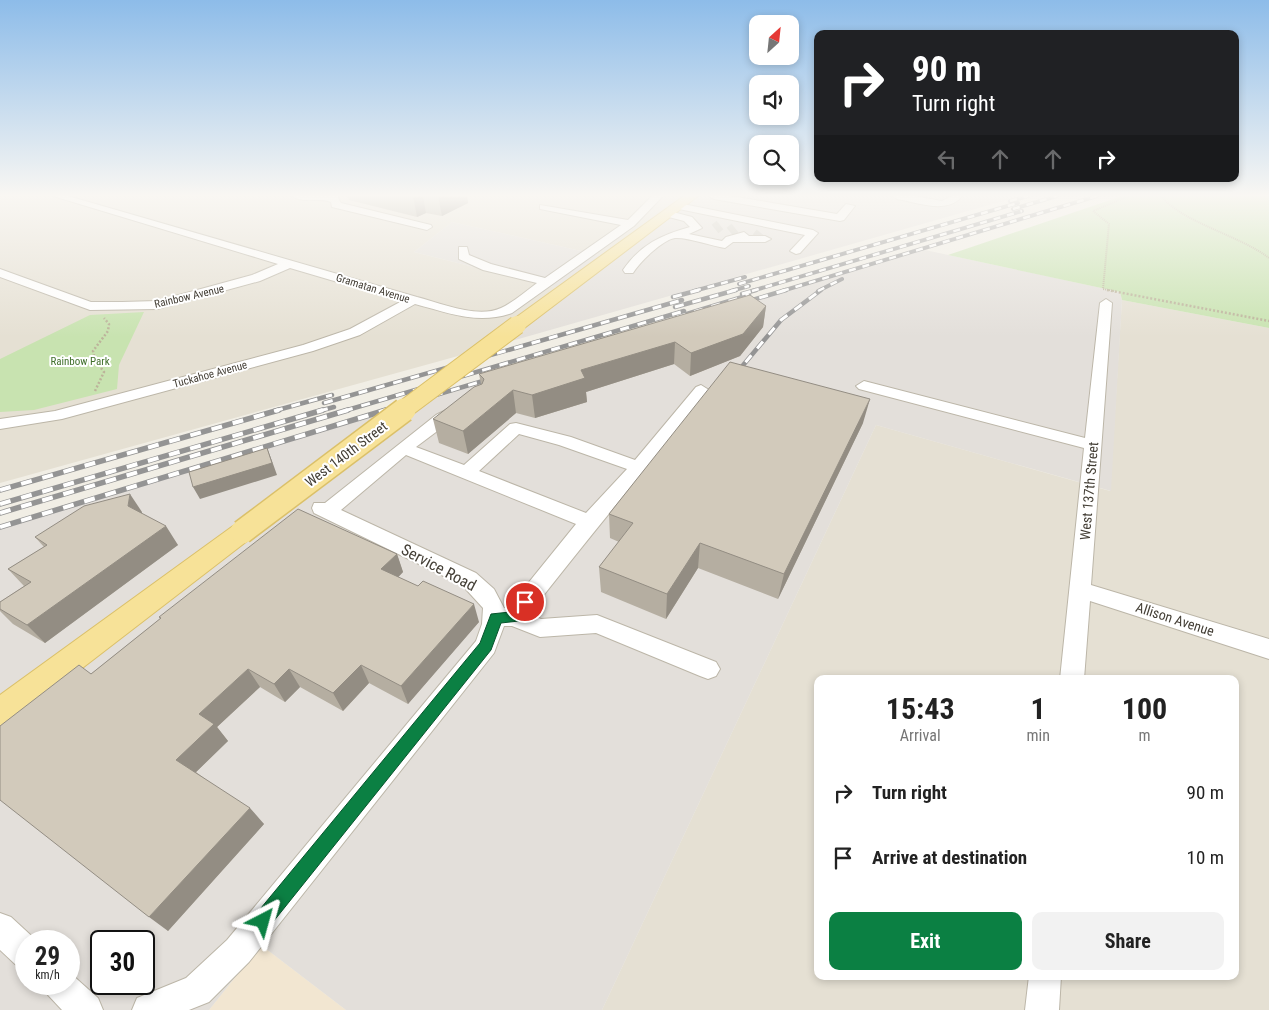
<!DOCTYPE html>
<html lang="en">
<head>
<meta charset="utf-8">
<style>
  :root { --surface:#fff; --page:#f2f2f2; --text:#222; --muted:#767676; --accent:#0b8043 }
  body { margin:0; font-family:"Roboto Condensed",sans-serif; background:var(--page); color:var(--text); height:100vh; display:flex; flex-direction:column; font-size:19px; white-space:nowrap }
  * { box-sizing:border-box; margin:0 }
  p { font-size:16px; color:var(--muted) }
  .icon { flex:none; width:28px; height:28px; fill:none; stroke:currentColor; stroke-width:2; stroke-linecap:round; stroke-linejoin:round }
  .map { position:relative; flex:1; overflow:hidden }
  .panel { position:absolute; left:814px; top:675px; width:425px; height:305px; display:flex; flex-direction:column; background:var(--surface); border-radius:10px; box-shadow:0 2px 8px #0003 }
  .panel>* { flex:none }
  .banner { position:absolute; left:814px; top:30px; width:425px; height:152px; border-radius:10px; box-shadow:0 2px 8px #0003; background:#202124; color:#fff; overflow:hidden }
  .needle { width:32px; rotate:27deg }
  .buttons { position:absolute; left:749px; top:15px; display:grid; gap:10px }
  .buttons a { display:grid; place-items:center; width:50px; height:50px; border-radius:10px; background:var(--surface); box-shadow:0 2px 8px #0003; font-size:25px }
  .speed { position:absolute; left:15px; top:930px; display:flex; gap:10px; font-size:25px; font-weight:700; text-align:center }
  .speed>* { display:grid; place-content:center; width:65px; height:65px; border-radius:50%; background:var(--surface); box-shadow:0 2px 8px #0003; line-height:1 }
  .speed small { font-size:12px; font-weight:400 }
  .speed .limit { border:2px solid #111; border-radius:8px; background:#fff; color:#111 }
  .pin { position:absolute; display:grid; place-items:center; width:42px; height:42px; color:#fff; margin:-21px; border:2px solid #fff; border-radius:50%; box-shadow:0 1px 5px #0007 }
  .me { position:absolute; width:55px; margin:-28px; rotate:39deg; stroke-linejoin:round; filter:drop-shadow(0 0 4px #0008) }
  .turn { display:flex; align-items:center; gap:18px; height:105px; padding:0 15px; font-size:22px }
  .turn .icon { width:65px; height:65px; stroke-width:2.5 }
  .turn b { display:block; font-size:35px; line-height:42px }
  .lanes { display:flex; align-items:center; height:48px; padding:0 15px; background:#0003; justify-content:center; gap:25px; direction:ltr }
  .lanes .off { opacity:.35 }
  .eta { display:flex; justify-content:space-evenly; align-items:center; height:85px; text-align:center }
  .eta b { font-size:30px; font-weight:700; line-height:35px }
  .primary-button { display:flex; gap:10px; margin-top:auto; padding:10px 15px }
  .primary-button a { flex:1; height:58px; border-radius:10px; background:var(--accent); color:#fff; font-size:20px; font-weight:700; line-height:58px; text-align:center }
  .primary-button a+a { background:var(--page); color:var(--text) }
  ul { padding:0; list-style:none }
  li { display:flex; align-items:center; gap:15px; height:65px; padding:0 15px }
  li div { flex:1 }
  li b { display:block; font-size:19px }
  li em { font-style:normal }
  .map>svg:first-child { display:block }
</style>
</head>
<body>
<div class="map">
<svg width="1269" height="1010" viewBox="0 0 1269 1010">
  <rect width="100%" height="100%" fill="#f1eee5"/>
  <path fill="#e5e0d3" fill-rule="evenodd" d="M0,196H697L612,258L452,222L414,252L558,288L476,351L0,483Z
    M1122,300L1269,328V1010H602L876,425L1110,491ZM818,679H1235V976H818Z"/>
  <path fill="#f2e6d1" d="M261,945L346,1010H209Z"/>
  <path fill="#e3dfda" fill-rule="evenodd" d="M697,196H1021L476,351L558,288L414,252L452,222L612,258Z
    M925,250L1120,292L1122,300L1111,491L876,425L602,1010H346L261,945L209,1010H0V529ZM26,941H69V984H26ZM101,941H144V984H101Z"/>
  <path fill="#c8e3b0" d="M1122,196H1269V328L1122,300L1120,292L948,255Z
    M144,312L119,365L117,389L34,410L0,412V359L90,315Z"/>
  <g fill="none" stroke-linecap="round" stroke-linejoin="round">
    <path stroke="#cecbc2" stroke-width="11" stroke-dasharray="11 5.5" stroke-linecap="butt" d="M715,229L720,225
      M730,232L735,228
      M757,238L761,233"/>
    <defs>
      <path id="minor" d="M53,196H68L417,297C441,303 477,319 501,308C514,302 526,291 537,283L483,270L459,259V247H467L469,255L491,264L545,278L621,225L540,209V205L628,220L652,196H663L634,226L512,313C478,325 449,313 415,304L360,335L313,351L62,419L0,429V419L55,411L303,345L350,329L402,301L290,268L260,281L157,309L90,310L0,277V269L91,302H122L157,301L252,275L278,264Z
        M292,196H339L338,198L341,203L431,225L432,227L427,230L332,207L331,202C319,197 303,204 292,196Z
        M709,196H731L837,214L846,204L855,206L844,220L840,221L714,199Z
        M892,196H914L942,201L952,196H962C948,215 916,202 897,199Z
        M678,203L813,230L818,233L800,253L796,254L790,251L805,235L674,208L673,206Z
        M669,211L692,217L702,228L689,234L722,241L726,237L744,232L749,236H765L771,239L765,242H733L725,248C712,246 687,237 675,238C662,240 640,262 633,273H625L623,270C640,245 661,235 690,227L684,221L665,216L664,214Z
        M1106,299L1112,303L1091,585L1269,639V659L1090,601L1084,679H1060L1084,448L859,389L856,386L864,381L1085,438L1100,303Z
        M701,385L709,390L706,393C648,467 587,539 529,614L541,619L597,615L716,662L720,669L716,676L708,679L700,676L596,633L540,637L512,626H504L494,653L249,962L209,1002L189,1010H132L137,998L186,978L227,940L476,641L482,624L483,608L462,585L314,513L312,508L314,503H325L436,415L450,408H462L464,411L416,447L464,465L510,424L516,423L571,437L635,460L696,387ZM519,434L559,445L627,469L586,513L479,471ZM406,455L576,524L508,608H504L494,589L476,573L341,510Z
        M0,913L11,917L37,941H26V969L15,964L0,950Z
        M69,972L98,998L103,1010H62L48,995L43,984H69Z
        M1029,976H1061L1059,1010H1025Z"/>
      <path id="major" d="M684,196H698L523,329H511L508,325L511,321Z
        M242,523L251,526L254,532L251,538L11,723L0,727V695L233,526Z"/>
    </defs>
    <use href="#minor" stroke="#bcb6a8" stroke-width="2"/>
    <use href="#major" stroke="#dbc069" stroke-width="2"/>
    <path stroke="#bcb39a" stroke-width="2" stroke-dasharray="1 1" stroke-linecap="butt" d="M1161,196C1183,223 1239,235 1269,258
      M1114,291L1103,289L1109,224L1093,211L1129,196"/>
    <path stroke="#bcb39a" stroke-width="2.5" stroke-dasharray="2 2" stroke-linecap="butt" d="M1107,290L1269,321
      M95,391L104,372L95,360L93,351L108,331L109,324L104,318"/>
    <use href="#minor" fill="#fff" fill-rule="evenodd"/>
    <use href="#major" fill="#f7e298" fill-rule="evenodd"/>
    <defs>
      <path id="rail-far2" d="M1010,201L1028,196
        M1013,209L1057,196
        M739,284L1018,203
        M694,291L745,277
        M731,291L749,286
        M752,291L1022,211
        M782,291L1097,196
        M818,291L842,279"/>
      <path id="rail-far1" d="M742,294L756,290
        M673,297L699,290
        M742,303L786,290
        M675,307L736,290
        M677,317L749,295
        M734,376L781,320L821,290
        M324,403L682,300
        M274,411L332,395
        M319,411L334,407
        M344,411L684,311
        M382,411L493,378"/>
      <path id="rail" d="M0,490L279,410
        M0,504L323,410
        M0,513L348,410
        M0,527L386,410"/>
    </defs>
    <use href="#rail-far2" stroke="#949494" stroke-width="4"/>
    <use href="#rail-far1" stroke="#949494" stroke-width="4.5"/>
    <use href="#rail" stroke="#949494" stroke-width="5.5"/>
    <use href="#rail-far2" stroke="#fff" stroke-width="2.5" stroke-dasharray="7" stroke-linecap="butt"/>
    <use href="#rail-far1" stroke="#fff" stroke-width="3" stroke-dasharray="9" stroke-linecap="butt"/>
    <use href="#rail" stroke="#fff" stroke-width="4" stroke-dasharray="11" stroke-linecap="butt"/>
    <defs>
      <path id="major-bridge-far1" d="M402,411L517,325"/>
      <path id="major-bridge" d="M242,532L404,410"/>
    </defs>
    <use href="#major-bridge-far1" stroke="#dbc069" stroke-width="20" stroke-linecap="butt"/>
    <use href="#major-bridge" stroke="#dbc069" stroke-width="26" stroke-linecap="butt"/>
    <use href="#major-bridge-far1" stroke="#f7e298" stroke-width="18"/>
    <use href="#major-bridge" stroke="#f7e298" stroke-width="23"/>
  </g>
  <path fill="#b5aea1" d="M348,196H467L468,203L442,216L426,213L417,217L349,200Z
    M766,306L763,327L740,356L690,376L674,364L586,392L587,402L535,418L516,413L468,454L439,443L433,419L481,384L479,374Z
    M863,423L778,599L698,568L666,619L601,592L599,567L619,542L610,538L609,514Z
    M142,512V514L178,545L45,643L13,624L0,611V602L24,586L8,569L44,547L35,537Z
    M397,554L403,572L398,577L479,622L408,704L369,683L343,711L300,687L285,702L260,687L217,727L228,741L196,772L264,824L168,931L91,674L160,619L159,617Z"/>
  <path fill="#938d83" d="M413,196H423L426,213L417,217Z
    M438,196H467L468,203L442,216Z
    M766,306L763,327L740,356L690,376L691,353Z
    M675,342L674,364L586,392L587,402L535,418L532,395L581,370Z
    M513,390L516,413L468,454L463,431Z
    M870,399L863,423L778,599L784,574Z
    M267,448L272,461L277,475L200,499L193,487Z
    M130,494L142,512L141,525L128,506Z
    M166,526L178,545L45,643L27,625Z
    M700,543L698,568L666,619L667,594Z
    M397,554L403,572L388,588L381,569Z
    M474,604L479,622L408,704L401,686Z
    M361,665L369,683L343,711L333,693Z
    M248,669L260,687L217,727L228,741L192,776L176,760L199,714Z
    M289,669L300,687L285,702L274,684Z
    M250,808L264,824L168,931L149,917Z"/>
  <path fill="#d2cabb" stroke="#938d83" d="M750,295L766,306L743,334L691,353L675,342L581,370L585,378L532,395L513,390L463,431L433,419L474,387L482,384L484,379L479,374Z
    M730,362L870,399L784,574L700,543L667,594L599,567L633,523L609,514Z
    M267,448L272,463L193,487L189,472Z
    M130,494L128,506L166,526L27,625L0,609V602L31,582L8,569L47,545L35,537L84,506Z
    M298,509L397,554L381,569L418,586L423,581L474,604L401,686L361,665L333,693L289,669L274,684L248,669L199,714L214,724L176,760L250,808L149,917L0,800V726L79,665L91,674L161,618L159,617Z"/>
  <linearGradient id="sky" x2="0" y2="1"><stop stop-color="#8dbce9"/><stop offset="0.58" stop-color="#f9f7f3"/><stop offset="1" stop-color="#f9f7f3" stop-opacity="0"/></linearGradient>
  <rect width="1269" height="337" fill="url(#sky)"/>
  <path fill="#0b8043" stroke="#07532c" d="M525,597L531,602L519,621L501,623L491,650L269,927L263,930L256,927L253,921L256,914L480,643L491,614L510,612L520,599Z"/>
  <g text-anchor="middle" stroke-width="4" stroke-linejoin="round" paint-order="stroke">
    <g font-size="11" fill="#433e35" stroke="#fff">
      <text transform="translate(373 288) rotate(17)" y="4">Gramatan Avenue</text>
      <text transform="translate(189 296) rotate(-13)" y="4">Rainbow Avenue</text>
      <text transform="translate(210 374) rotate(-15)" y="4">Tuckahoe Avenue</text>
    </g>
    <g font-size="11" fill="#42702d" stroke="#fff">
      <text x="80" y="365">Rainbow Park</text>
    </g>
    <g font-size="14" fill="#433e35" stroke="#fff">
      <text transform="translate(346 454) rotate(-37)" y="5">West 140th Street</text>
      <text transform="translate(1089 491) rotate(-85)" y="5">West 137th Street</text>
      <text transform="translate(1175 619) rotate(18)" y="5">Allison Avenue</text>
    </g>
    <g font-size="16" fill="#433e35" stroke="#fff">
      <text transform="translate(439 567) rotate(28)" y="6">Service Road</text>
    </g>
  </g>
</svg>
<div class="buttons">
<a><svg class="needle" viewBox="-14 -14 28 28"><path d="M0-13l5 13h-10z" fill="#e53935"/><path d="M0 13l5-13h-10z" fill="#767676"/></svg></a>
<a><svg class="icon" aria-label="sound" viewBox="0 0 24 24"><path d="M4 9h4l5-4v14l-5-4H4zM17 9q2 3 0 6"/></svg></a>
<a><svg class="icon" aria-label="search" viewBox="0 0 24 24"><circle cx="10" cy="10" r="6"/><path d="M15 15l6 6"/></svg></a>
</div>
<div class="speed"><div>29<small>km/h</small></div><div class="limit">30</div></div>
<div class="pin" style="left:525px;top:602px;background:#d93025"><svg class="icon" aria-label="arrive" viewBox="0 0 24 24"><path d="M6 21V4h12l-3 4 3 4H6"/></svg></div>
<svg class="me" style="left:263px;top:921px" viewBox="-20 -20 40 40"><path d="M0-17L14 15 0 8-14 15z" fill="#0b8043" stroke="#fff" stroke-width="4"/></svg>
<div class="banner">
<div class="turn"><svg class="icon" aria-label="right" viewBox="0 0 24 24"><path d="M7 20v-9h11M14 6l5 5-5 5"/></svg><div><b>90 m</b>Turn right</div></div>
<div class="lanes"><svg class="icon off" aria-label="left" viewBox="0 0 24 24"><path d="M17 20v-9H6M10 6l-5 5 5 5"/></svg><svg class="icon off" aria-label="ahead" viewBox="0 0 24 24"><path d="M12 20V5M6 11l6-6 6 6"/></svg><svg class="icon off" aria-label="ahead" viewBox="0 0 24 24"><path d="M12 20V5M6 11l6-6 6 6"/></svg><svg class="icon" aria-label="right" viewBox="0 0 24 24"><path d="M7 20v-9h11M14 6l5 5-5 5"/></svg></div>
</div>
<section class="panel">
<div class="eta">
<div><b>15:43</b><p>Arrival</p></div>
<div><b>1</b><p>min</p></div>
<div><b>100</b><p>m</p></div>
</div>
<ul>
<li><svg class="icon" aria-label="right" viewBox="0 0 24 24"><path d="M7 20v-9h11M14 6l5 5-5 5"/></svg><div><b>Turn right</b></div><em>90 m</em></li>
<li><svg class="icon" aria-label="arrive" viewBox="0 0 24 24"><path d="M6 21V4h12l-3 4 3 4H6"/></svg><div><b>Arrive at destination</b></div><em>10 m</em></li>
</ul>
<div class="primary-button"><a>Exit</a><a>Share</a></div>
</section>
</div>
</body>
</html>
